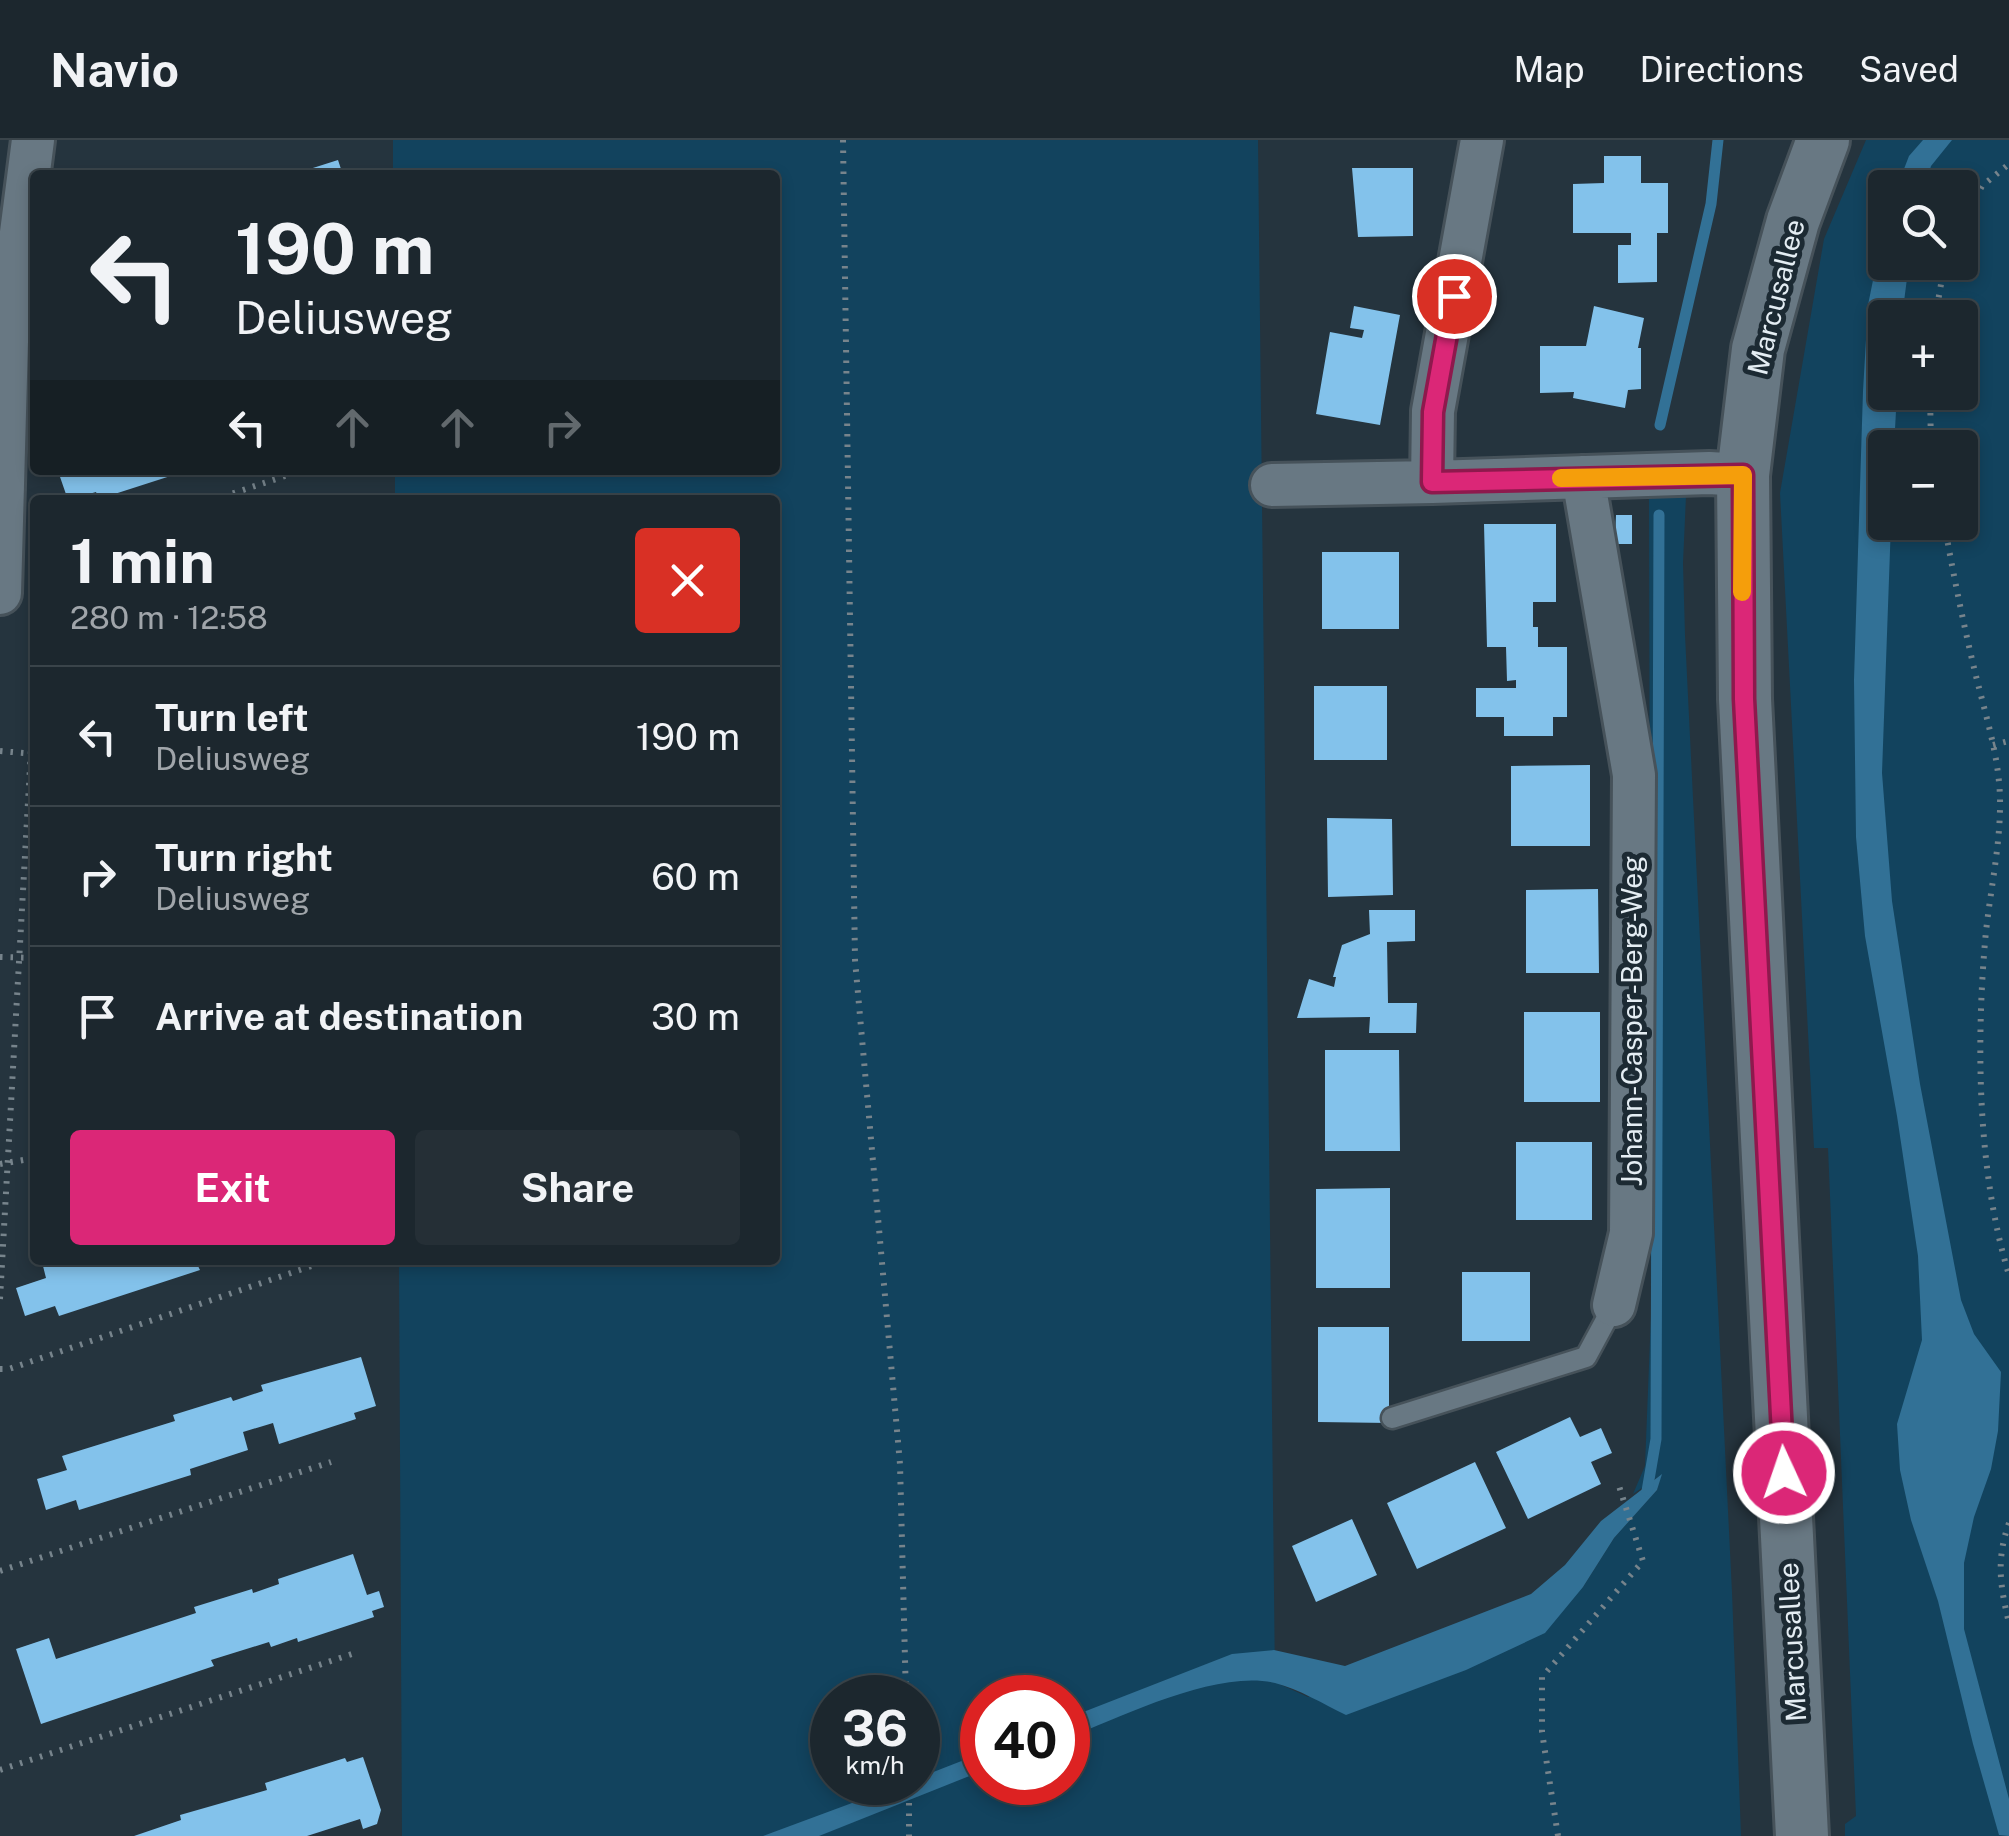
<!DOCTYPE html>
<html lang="en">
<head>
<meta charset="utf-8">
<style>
  :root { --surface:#1c272e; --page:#252f36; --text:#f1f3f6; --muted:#a0a5aa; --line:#3a444a; --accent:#db2777 }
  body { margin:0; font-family:"Public Sans",sans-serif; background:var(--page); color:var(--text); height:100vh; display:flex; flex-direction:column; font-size:38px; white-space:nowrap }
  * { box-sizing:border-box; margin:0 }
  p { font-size:32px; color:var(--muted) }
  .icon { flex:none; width:55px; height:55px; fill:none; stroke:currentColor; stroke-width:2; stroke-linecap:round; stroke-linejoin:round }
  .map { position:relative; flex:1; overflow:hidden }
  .side { position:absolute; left:30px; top:355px; width:750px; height:770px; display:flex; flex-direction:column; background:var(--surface); border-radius:10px; box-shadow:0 5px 15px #0003,0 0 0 2px var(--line) }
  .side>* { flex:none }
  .hud { position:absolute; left:30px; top:30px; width:750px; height:305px; border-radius:10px; box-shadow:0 5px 15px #0003,0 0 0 2px var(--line); background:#1c272e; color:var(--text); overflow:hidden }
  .fabs { position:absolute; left:1868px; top:30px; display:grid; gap:20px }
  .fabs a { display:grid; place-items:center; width:110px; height:110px; border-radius:10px; background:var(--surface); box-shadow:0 5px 15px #0003,0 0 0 2px var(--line); font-size:50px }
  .speed { position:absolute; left:810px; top:1535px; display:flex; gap:20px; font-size:50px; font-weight:700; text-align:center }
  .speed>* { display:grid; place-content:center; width:130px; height:130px; border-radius:50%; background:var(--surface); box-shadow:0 5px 15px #0003,0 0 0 2px var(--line); line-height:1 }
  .speed small { font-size:25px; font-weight:400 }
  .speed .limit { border:15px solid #d22; background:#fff; color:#111 }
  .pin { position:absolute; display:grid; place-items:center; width:85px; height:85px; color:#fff; margin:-42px; border:5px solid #fff; border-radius:50%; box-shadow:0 2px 10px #0007 }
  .me { position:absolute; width:110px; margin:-55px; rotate:357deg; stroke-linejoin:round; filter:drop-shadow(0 0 8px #0008) }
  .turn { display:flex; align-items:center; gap:35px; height:210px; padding:0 40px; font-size:45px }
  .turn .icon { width:130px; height:130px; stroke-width:2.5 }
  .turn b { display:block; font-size:70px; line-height:85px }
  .lanes { display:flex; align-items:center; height:95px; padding:0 40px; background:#0003; justify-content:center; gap:50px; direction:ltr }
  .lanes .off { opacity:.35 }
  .round { display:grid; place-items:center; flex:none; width:105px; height:105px; border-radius:10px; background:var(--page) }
  .head { display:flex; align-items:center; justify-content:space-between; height:170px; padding:0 40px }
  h1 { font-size:60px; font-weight:700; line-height:75px }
  .action { display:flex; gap:20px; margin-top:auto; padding:20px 40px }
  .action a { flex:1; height:115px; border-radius:10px; background:var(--accent); color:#fff; font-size:40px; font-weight:700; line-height:115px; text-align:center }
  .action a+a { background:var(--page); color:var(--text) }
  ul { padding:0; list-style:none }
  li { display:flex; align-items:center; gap:30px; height:140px; padding:0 40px; border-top:2px solid var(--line) }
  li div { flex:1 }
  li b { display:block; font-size:38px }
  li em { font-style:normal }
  header { display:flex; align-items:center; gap:60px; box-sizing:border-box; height:140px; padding:0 50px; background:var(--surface); border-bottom:2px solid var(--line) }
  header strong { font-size:48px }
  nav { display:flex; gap:55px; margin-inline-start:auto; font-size:35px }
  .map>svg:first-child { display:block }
</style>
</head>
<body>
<header>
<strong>Navio</strong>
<nav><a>Map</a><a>Directions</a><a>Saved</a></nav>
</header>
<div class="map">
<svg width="2009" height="1696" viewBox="0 0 2009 1696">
  <rect width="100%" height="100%" fill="#25343e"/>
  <path fill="#12435e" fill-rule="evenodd" d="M393,0H1258L1275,1542L1308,1557L1583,1447L1614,1398L1657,1350L1661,1335L1633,1354L1645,1326L1651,1175L1649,357L1686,356L1683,423L1685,495L1732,1452L1741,1696H402L399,1120H775V360H395V330H775V35H393ZM832,1558H918V1642H832ZM982,1558H1068V1642H982Z
    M1866,0H2009V1696H1845V1684L1856,1676L1828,1008H1814L1780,353L1824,99ZM1885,48H1960V122H1885ZM1885,178H1960V252H1885ZM1885,308H1960V382H1885Z"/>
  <path fill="#327196" d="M1923,0H1952L1931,26L1925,47H1897L1909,16Z
    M1885,81V122L1909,123L1902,177L1885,178V252L1897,253L1894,307L1885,308V382L1891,383L1882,633L1892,761L1920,944L1961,1160L1974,1194L2001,1232L1998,1291L1991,1329L1974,1377L1964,1423V1489L2009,1659V1696L1999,1695L1973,1604L1938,1461L1911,1380L1900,1330L1897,1284L1922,1200L1918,1116L1897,976L1865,796L1856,697L1854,540L1863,251L1868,165Z
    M1662,1334L1657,1350L1614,1398L1583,1447L1545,1493L1466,1530L1346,1575C1323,1564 1299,1549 1275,1543C1218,1529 1122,1576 1068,1598V1578L1232,1514L1274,1510L1345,1526L1531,1454L1565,1425L1601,1381Z
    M982,1613V1631L819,1696H763L906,1643L918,1642V1638Z"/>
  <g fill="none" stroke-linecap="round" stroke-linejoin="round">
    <path stroke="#327196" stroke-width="11" d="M1660,285L1711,64L1718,0
      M1647,1351L1656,1299L1659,375"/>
  </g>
  <path fill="#83c2eb" d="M1604,16H1641V43H1668V93H1657V142L1618,143V105H1631V93H1573V44L1604,43Z
    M338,20L343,35H294V34Z
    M1352,28H1413V96L1358,97Z
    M1354,166L1400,175L1380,285L1316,274L1330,192L1362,198L1364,190L1350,188Z
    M1594,166L1644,178L1638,208H1641V249L1628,250L1625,268L1573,258L1574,252L1540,253V206H1586Z
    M72,330H186V331L99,359L96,352L68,360L59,334Z
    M1616,375H1632V404H1615Z
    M1484,384H1556V462H1533V487H1538V507H1567V577H1553V596H1504V577H1476V548H1516V540L1507,541L1506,507H1487Z
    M1322,412H1399V489H1322Z
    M1314,546H1387V620H1314Z
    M1590,625V706H1511V626Z
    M1327,678L1392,679L1393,755L1328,757Z
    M1598,749L1599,833H1526V750Z
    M1369,770H1415V801L1387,802L1388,863H1417L1416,893H1369L1370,877L1297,878L1309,839L1334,847L1336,837H1333L1342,805L1370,794Z
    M1524,872H1600V962H1524Z
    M1325,910H1399L1400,1011H1325Z
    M1516,1002H1592V1080H1516Z
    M1390,1048V1148H1316V1049Z
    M49,1120H207V1121L197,1124L200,1130L59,1176L55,1166L25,1176L16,1148L46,1138L42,1122Z
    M1462,1132H1530V1201H1462Z
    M1318,1187H1389V1283L1318,1282Z
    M361,1217L376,1266L354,1273L356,1279L279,1304L273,1283L243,1292L248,1310L190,1329L191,1335L79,1370L76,1360L46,1370L37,1339L67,1330L62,1316L175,1281L173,1275L231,1257L233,1261L263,1251L261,1245Z
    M1570,1277L1580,1297L1601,1288L1612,1313L1591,1322L1601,1344L1528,1379L1496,1312Z
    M1475,1322L1506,1388L1417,1429L1387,1363Z
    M1352,1379L1377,1435L1316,1462L1292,1406Z
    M353,1414L367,1455L379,1451L384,1467L372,1471L374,1477L298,1502L297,1498L271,1507L269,1502L211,1520L214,1526L41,1584L16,1509L49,1498L56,1519L196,1473L194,1467L252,1449L253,1453L279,1444L278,1439Z
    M363,1617L381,1670L377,1684L363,1689L360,1679L307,1696H134L181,1680L180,1675L267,1650L265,1643L345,1618L347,1622Z"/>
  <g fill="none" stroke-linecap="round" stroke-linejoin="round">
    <defs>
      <path id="service" d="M1392,1278L1586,1217L1614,1165"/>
      <path id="minor" d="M1482,0L1433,271L1432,342L1709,333L1743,335
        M1583,337L1634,635L1631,1093L1614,1165
        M1272,345L1432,342
        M0,453L7,201L33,0"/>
      <path id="tertiary" d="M1802,1696L1745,559L1743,335L1758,209L1793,81L1823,0"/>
    </defs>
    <use href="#service" stroke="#46525a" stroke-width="25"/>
    <use href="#minor" stroke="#46525a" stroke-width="48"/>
    <use href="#tertiary" stroke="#46525a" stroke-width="58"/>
    <path stroke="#77848c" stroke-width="6" stroke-dasharray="2.5 8" stroke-linecap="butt" d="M843,0L855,820L900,1324L906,1558
      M1960,85L1982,46L2009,24
      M1935,178L1945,122
      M1930,252L1931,308
      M213,360L303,330
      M1944,382C1953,433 1963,482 1975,532C1985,573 1999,616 2000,658C2001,706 1989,755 1985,802C1976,908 1978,1034 2009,1135
      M1993,605L2009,601
      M0,611L35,614
      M0,817L35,818
      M0,1024L35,1018
      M0,1159L35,538
      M0,1229H9L329,1120
      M2009,1383C1996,1419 2000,1446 2009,1483
      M0,1431L331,1322
      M0,1630L352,1514
      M909,1642V1696
      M1558,1696L1542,1592V1537L1643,1421L1619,1346"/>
    <use href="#service" stroke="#687883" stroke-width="20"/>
    <use href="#minor" stroke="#687883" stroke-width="42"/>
    <use href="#tertiary" stroke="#687883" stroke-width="52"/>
  </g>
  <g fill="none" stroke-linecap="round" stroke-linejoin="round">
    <defs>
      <path id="route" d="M1454,156L1433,272L1432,342L1743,335L1744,559L1784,1333"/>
    </defs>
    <use href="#route" stroke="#8e194d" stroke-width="25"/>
    <use href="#route" stroke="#db2777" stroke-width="18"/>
    <path stroke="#f59e0b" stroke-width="18" d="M1561,338L1743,335L1742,452"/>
  </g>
  <g text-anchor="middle" stroke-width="10" stroke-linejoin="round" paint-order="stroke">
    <g font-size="28" fill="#e4edf3" stroke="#1c2a33">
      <text transform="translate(1776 157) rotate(-76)" y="10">Marcusallee</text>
      <text transform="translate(1632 881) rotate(-90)" y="10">Johann-Casper-Berg-Weg</text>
      <text transform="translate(1792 1502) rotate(-93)" y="10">Marcusallee</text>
    </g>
  </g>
</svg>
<div class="fabs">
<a><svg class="icon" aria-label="search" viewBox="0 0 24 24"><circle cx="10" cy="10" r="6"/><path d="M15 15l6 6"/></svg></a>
<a>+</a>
<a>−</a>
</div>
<div class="speed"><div>36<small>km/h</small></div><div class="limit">40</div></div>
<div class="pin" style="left:1454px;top:156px;background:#d93025"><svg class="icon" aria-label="arrive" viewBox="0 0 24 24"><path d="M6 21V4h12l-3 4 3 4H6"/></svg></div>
<svg class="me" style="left:1784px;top:1333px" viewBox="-20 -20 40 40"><circle r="17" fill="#db2777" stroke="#fff" stroke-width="3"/><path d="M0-11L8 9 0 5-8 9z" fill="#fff"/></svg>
<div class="hud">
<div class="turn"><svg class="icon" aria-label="left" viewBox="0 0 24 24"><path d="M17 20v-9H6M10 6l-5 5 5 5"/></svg><div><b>190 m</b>Deliusweg</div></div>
<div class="lanes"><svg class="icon" aria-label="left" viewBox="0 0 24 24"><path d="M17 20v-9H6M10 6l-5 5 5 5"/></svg><svg class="icon off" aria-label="ahead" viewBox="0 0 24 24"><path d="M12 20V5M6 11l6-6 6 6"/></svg><svg class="icon off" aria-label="ahead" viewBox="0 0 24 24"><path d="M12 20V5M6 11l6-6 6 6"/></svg><svg class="icon off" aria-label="right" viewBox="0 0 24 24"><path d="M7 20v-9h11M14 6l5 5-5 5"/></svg></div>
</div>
<section class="side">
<div class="head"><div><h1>1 min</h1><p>280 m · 12:58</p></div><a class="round" style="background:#d93025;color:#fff"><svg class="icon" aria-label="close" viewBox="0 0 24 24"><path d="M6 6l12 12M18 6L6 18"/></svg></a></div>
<ul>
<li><svg class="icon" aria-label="left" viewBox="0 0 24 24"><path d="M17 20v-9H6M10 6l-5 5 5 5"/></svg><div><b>Turn left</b><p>Deliusweg</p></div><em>190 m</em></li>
<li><svg class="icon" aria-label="right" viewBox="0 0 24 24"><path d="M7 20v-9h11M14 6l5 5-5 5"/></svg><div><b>Turn right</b><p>Deliusweg</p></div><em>60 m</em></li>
<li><svg class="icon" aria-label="arrive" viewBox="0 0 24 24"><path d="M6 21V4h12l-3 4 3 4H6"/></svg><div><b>Arrive at destination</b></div><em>30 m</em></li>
</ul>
<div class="action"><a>Exit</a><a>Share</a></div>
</section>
</div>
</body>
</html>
